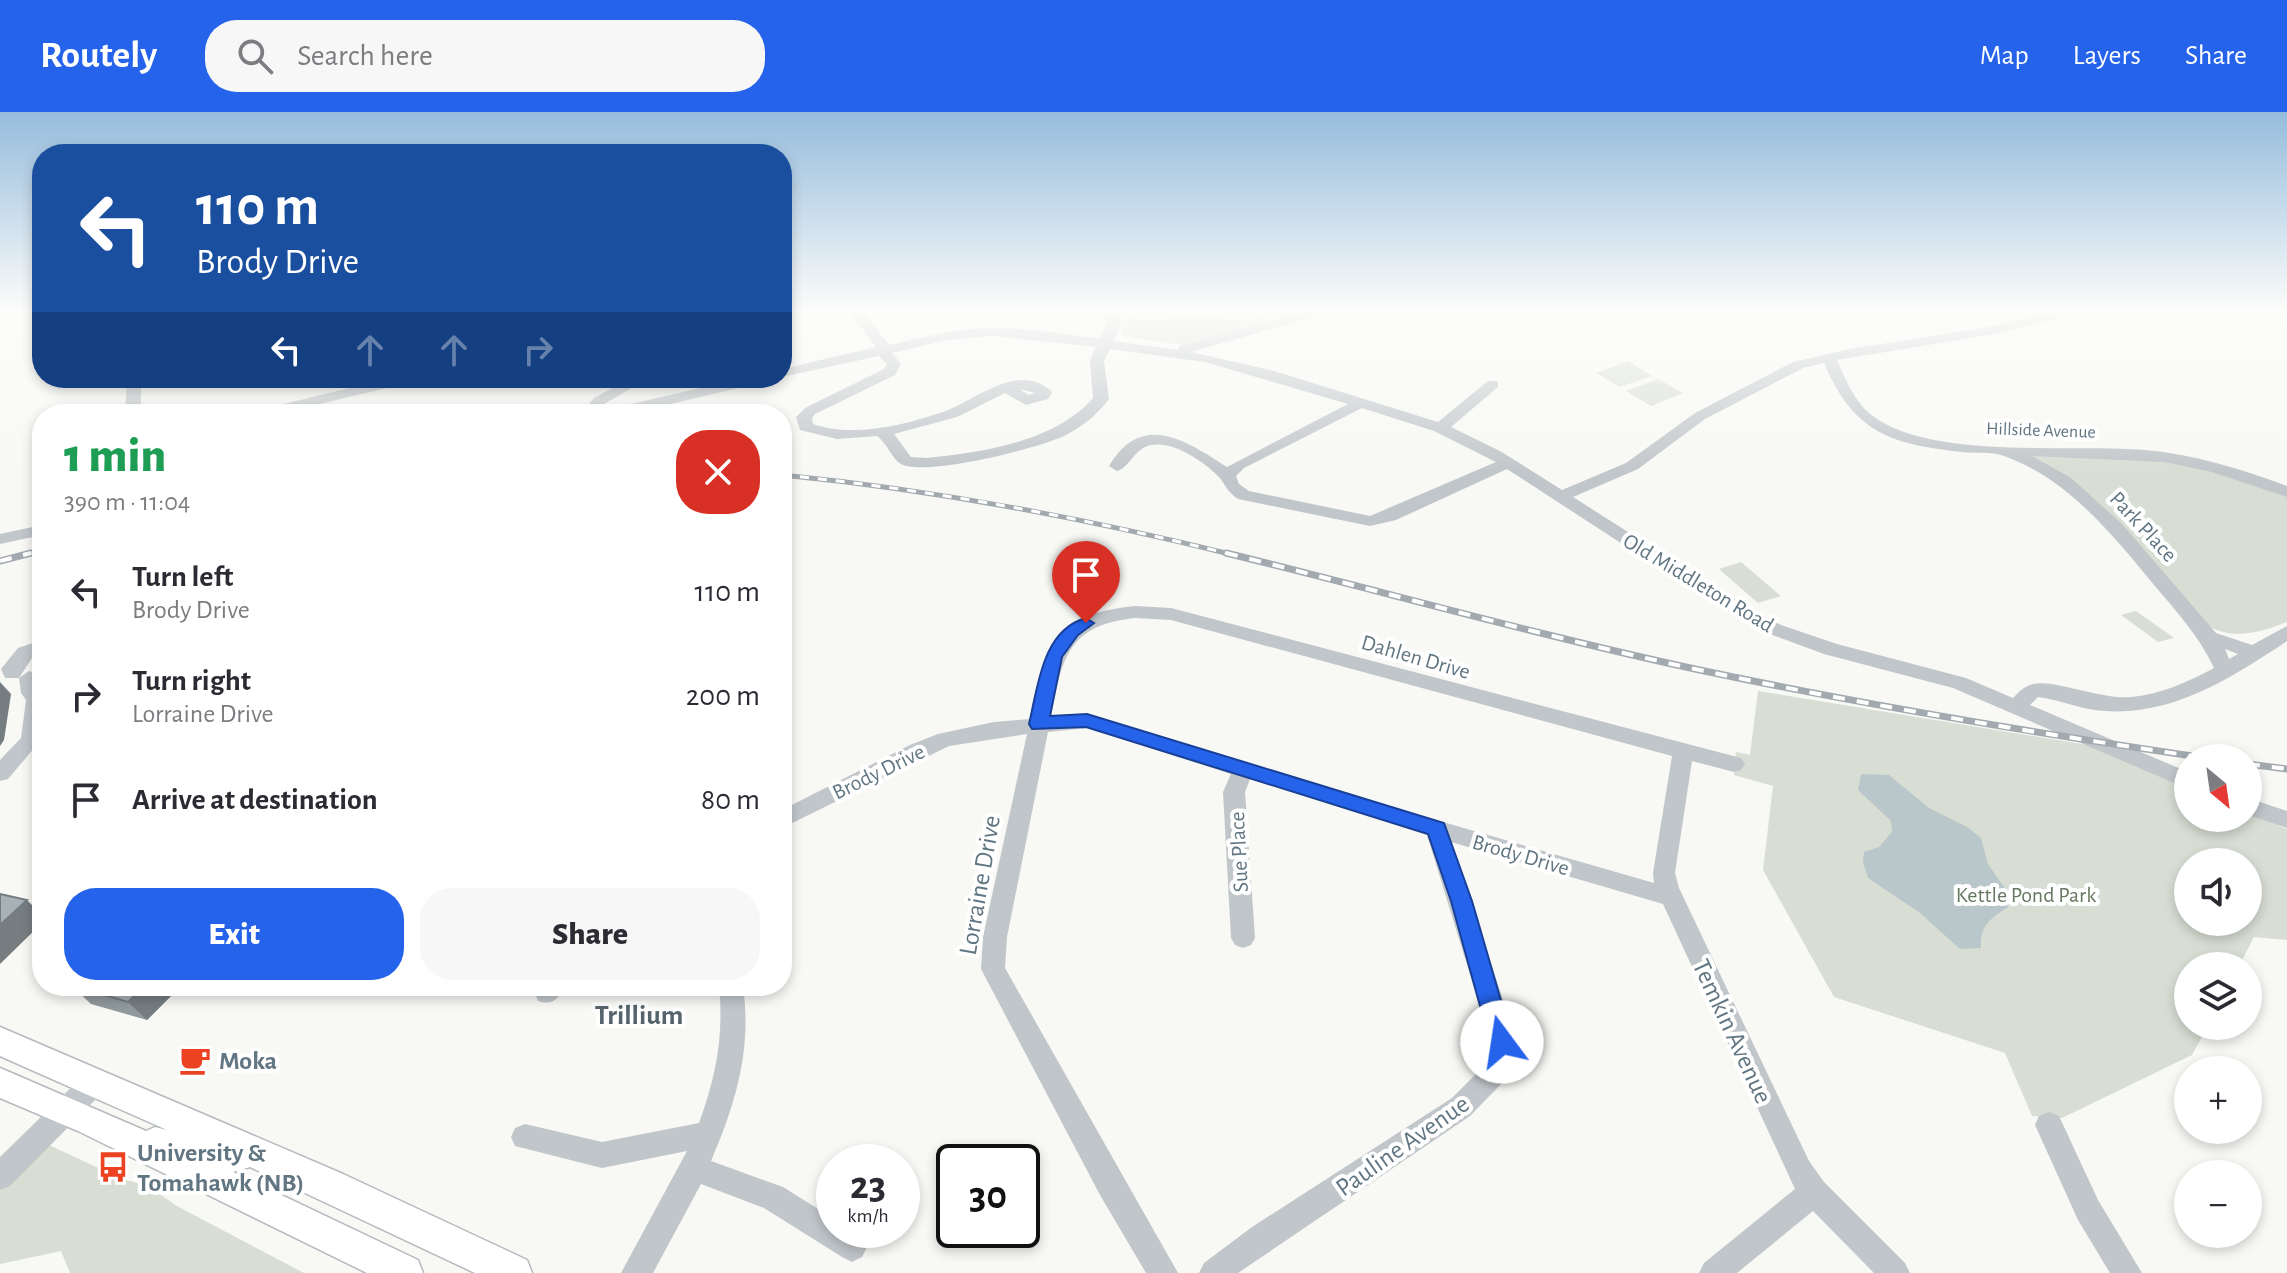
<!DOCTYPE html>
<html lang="en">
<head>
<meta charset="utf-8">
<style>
  :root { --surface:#fff; --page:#f7f7f7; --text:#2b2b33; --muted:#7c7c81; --accent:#2563eb }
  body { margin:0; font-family:"Alegreya Sans",sans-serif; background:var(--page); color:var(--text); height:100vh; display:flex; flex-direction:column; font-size:30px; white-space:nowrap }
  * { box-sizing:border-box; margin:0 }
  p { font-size:26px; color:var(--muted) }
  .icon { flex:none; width:44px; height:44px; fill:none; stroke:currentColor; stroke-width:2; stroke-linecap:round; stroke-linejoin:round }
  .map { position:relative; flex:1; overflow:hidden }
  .drawer { position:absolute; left:32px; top:292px; width:760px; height:592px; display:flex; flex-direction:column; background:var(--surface); border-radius:32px; box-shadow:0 4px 12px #0003 }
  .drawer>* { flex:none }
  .banner { position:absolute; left:32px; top:32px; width:760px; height:244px; border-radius:32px; box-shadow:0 4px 12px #0003; background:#1a4fa0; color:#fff; overflow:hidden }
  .needle { width:52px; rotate:151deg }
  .fabs { position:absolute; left:2174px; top:632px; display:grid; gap:16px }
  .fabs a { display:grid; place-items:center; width:88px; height:88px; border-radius:50%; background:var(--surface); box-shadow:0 4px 12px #0003; font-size:40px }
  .speed { position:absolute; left:816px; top:1032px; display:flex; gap:16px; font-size:40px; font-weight:700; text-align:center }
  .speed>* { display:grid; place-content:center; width:104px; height:104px; border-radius:50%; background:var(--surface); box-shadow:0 4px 12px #0003; line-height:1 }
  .speed small { font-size:20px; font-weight:400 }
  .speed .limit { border:4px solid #111; border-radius:12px; background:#fff; color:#111 }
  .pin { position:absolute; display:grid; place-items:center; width:68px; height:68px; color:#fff; margin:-82px -34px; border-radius:50% 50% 50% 0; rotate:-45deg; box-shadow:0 0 8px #0007 }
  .pin .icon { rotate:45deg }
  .me { position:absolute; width:88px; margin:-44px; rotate:346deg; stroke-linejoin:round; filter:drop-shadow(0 0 6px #0008) }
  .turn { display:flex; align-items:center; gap:28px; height:168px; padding:0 32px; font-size:36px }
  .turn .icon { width:104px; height:104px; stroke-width:2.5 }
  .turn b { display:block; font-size:56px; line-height:68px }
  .lanes { display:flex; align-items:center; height:76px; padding:0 32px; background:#0003; justify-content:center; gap:40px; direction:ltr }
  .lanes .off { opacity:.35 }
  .round { display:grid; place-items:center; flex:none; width:84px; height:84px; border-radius:32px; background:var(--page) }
  .overview { display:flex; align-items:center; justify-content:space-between; height:136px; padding:0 32px }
  h1 { font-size:48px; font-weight:800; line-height:60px; color:#1e9e55 }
  .primary-button { display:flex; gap:16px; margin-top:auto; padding:16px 32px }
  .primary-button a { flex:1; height:92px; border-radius:32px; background:var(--accent); color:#fff; font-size:32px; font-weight:800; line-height:92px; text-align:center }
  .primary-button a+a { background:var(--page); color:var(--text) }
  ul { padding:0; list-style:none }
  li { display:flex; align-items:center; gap:24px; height:104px; padding:0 32px }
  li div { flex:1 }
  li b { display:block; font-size:30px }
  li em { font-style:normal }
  header { display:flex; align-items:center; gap:48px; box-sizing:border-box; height:112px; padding:0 40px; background:var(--accent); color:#fff }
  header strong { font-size:38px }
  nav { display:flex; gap:44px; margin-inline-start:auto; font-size:28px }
  .search { width:560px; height:72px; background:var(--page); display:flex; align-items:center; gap:20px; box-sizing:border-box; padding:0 28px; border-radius:32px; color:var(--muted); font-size:30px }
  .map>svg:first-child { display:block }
</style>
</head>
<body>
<header>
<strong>Routely</strong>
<div class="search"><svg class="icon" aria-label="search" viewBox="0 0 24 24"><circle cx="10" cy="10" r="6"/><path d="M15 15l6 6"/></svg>Search here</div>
<nav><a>Map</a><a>Layers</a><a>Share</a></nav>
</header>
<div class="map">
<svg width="2287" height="1161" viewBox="0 0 2287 1161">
  <rect width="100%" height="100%" fill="#f8f8f5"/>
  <path fill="#d8ded4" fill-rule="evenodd" d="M1145,199L1246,208L1271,199H1302L1183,233L1121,224L1122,205Z
    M1628,249L1652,264L1620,275L1596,261Z
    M1658,267L1683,281L1651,294L1626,279Z
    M2008,340L2179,349L2287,382V510C2261,520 2236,528 2210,515L2108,401Z
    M1741,450L1781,484L1758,491L1719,457Z
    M2136,499L2174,526L2158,530L2121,503Z
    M1758,579L2094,634L2188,677V706H2248V701L2287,717V828L2254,825L2239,854H2188V914H2208L2192,943L2062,1006L2032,1004L2005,941L1834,885L1763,758L1773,674L1734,663L1736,640L1750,643ZM2188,750H2248V810H2188Z
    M36,1027L120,1066L150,1075L175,1093L304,1161H70L61,1139L0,1152V1064Z"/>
  <path fill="#b9c7cb" d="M1861,662L1889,663L1929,696L1967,715L1981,726L1988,752L2006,778L2008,795C1990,807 1980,813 1981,836L1960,837L1920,801L1868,766L1863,750L1864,740L1879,735L1892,720L1891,709L1858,678Z"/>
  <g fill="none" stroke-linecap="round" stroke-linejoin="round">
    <defs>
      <path id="major" d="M0,915L343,1062L527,1148L532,1161H475L250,1055L233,1060L418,1148L423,1161H367L78,1019L0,986V956L146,1019L155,1015L167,1018L0,944Z"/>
    </defs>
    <use href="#major" stroke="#b4babe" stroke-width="3"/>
    <path fill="#c1c6ca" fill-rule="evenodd" d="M782,199H799L782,206Z
      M849,199H863L889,233C924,225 959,216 994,216C1030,216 1065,222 1100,227L1107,211L1102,199H1116L1121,211L1113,229L1178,238L1180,234L1305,199H1325L1323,202L1191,240L1274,259L1438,310L1488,269H1498V275L1451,315L1500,339L1562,378L1626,351L1695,301L1793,250L1850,237L1995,214L2055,199H2077L2075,202L1995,222L1837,248C1846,268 1855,291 1873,304C1931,348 2073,332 2145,338C2194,342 2241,357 2287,374V385L2212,360L2164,350L2032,344L2071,366L2122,412L2216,521L2252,533L2287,514V529C2233,565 2173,604 2105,599C2082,598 2061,588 2038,585L2030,593L2188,660V677L1953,576L1824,542L1767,521L1710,489L1507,357L1396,408L1370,414L1238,387C1224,377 1226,372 1218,364C1202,348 1168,325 1145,335C1133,341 1128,356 1117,359L1109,354C1142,298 1187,329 1227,355L1348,292L1205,250L1110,237L1104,249L1109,287C1097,303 1083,314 1066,323C1041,336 924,365 901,352C892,347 887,331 877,324L837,327L800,318L796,305L805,296L884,257L887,252L879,244L782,265V257L876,235ZM993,224L1096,235L1090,249L1093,286C1056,329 982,341 927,346L911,345L894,322L957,305L1005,281L1026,293L1048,287L1052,280C1019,248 975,289 943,300C905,313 852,326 813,312L812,306L815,302L895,263L901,252L892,241L947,228ZM1824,251C1854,321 1890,332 1962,340C1975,342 1992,339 2004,344C2067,366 2113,423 2154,473C2177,500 2199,524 2214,556C2188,570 2161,582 2132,585C2100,588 2055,567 2033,572C2024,574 2019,580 2013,586L1966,566L1837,532L1781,513L1724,481L1573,385L1638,357L1705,307L1803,256ZM1020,277L1035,281L1028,283ZM1362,296L1434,319L1496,350L1370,404L1249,379L1239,372L1236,364L1244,356ZM2225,537L2238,542L2229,547Z
      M127,266H141V302H125Z
      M392,266H418L416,269L278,302H251L254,299Z
      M631,266H649L604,292L605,298L744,266H770L768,269L628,302H590L588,293L594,286Z
      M42,413V423L0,432V422Z
      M1135,494L1171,496L1741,646L1745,652L1741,658L1734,660L1692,649L1675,761L1679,776L1809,1049L1824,1070L1905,1151L1910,1161H1874L1813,1099L1737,1161H1699L1704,1151L1795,1077L1663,792L1451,730L1513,918L1514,940L1504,969L1470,1004L1238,1161H1199L1204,1151L1252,1115L1452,986L1484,954L1488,940L1487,918L1427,723L1250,667L1245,680L1255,826L1251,833L1243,836L1235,833L1231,826L1223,680L1231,662L1087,616L1048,620L1007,825L1005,856L1178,1161H1146L1100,1083L981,857L983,825L1027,622L949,634L782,716V698L910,633L938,622L994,610L1030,607C1045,535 1053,502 1135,494ZM1135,506L1171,508L1672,644L1653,761L1654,771L1436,708L1087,602L1051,605C1062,547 1067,513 1135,506Z
      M42,528V541L32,546L19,566H5L1,557L18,536Z
      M29,559L36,561L42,581L41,628L8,667L0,669V648L21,626L26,588L21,581L19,566Z
      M2248,686L2287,699V716L2248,703Z
      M538,874H565C559,887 552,894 538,889L535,881Z
      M719,874H743C752,937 736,991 711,1049L783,1075L834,1107V1118C851,1118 860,1119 867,1135L862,1145L852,1150L842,1145L764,1096L701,1072L653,1161H621L687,1039L602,1056L515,1034L511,1025L515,1016L525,1012L602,1030L699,1011C716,965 724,923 719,874Z
      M96,957L105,960L109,969L105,978L10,1074L0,1078V1045L87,960Z
      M2049,1000L2059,1004L2098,1088L2142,1161H2110L2078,1108L2035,1013L2039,1004Z"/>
    <use href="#major" fill="#fff" fill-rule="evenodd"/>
    <defs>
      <path id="rail-far1" d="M782,363C936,378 1084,406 1234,443
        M23,443L42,438"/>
      <path id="rail" d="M1226,441C1382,479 1537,523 1695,557C1864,593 2035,621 2206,646
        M0,449L31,441
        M2248,652L2287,657"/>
    </defs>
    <use href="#rail-far1" stroke="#a2aab0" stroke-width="5"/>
    <use href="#rail" stroke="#a2aab0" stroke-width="7"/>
    <use href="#rail-far1" stroke="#fff" stroke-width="3" stroke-dasharray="9" stroke-linecap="butt"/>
    <use href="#rail" stroke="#fff" stroke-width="4" stroke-dasharray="12" stroke-linecap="butt"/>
  </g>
  <path fill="#90999d" d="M72,874H170L176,879L147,908L91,892Z"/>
  <path fill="#757d80" d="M0,570L11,582L4,628L0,634Z
    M27,788L42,803V811L0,852V813Z
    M144,874H170L176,879L147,908L128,890Z"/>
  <path fill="#a7b2b7" stroke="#757d80" stroke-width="2" d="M494,295V302H469V301Z
    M0,782L27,788L0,813Z
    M75,874H144L128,890Z"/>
  <linearGradient id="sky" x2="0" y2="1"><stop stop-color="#95bcdc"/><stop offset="0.55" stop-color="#fcfcfa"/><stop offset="1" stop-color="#fcfcfa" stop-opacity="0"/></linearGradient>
  <rect width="2287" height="361" fill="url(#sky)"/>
  <path fill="#2563eb" stroke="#184099" stroke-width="2" d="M1086,506L1094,511L1078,523L1062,545L1050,604L1087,602L1444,711L1472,789L1513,930L1510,937L1502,940L1493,937L1490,930L1451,789L1428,722L1086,615L1032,617L1029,612C1038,575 1042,518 1086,506Z"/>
  <defs>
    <symbol id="cafe-bare" viewBox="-9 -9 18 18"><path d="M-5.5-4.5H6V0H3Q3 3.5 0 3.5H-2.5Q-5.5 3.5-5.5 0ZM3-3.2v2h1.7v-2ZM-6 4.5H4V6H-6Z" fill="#ec4221" stroke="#fff" stroke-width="2.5" paint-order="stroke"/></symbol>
    <symbol id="bus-bare" viewBox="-9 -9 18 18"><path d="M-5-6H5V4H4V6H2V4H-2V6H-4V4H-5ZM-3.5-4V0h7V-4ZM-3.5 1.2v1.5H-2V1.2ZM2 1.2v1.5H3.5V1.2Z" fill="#ec4221" stroke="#fff" stroke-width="2.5" paint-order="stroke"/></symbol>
  </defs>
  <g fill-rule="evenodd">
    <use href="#cafe-bare" x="173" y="926" width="44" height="44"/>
    <use href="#bus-bare" x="91" y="1033" width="44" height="44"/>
  </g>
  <g text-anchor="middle" stroke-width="8" stroke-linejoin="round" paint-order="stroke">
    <g font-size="18" fill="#617682" stroke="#fff">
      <text transform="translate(2041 318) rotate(2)" y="6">Hillside Avenue</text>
    </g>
    <g font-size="22" fill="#617682" stroke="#fff">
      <text transform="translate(2144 414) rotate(47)" y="8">Park Place</text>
      <text transform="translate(1699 470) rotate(31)" y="8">Old Middleton Road</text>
      <text transform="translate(1416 544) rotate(16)" y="8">Dahlen Drive</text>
      <text transform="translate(878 659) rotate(-26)" y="8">Brody Drive</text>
      <text transform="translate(1238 740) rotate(-93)" y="8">Sue Place</text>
      <text transform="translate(1521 742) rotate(16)" y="8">Brody Drive</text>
    </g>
    <g font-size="22" fill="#677a61" stroke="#fff">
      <text x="2026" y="790">Kettle Pond Park</text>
    </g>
    <g font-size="26" fill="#617682" stroke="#fff">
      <text transform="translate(979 773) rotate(-80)" y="9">Lorraine Drive</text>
      <text transform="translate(1733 919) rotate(65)" y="9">Temkin Avenue</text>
      <text transform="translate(1402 1033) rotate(-35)" y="9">Pauline Avenue</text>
    </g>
    <g font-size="26" font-weight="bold" fill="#617682" stroke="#fff" text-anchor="start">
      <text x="219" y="957">Moka</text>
      <text x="137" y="1049">University &amp;<tspan x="137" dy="30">Tomahawk (NB)</tspan></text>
    </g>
    <g font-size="28" font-weight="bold" fill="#54636c" stroke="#fff">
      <text x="639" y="912">Trillium</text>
    </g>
  </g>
</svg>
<div class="fabs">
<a><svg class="needle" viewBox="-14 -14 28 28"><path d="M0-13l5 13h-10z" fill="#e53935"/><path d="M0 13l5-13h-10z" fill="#7c7c81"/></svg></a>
<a><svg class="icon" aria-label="sound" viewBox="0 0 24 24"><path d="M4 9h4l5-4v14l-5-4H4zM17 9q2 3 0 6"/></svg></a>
<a><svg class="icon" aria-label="layers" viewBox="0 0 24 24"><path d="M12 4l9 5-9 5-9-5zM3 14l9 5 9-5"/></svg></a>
<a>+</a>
<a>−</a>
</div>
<div class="speed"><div>23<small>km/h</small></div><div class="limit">30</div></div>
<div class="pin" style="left:1086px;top:511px;background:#d93025"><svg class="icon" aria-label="arrive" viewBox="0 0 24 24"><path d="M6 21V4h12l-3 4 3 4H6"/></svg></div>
<svg class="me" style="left:1502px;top:930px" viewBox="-20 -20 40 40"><circle r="19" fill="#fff"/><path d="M0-13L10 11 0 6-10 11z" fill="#2563eb"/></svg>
<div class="banner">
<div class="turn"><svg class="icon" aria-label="left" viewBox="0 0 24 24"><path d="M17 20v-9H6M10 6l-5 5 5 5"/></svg><div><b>110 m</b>Brody Drive</div></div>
<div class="lanes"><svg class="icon" aria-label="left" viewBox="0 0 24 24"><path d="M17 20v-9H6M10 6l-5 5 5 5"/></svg><svg class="icon off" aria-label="ahead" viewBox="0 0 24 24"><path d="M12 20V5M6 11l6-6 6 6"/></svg><svg class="icon off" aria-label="ahead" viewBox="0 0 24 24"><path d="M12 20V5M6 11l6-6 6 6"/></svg><svg class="icon off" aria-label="right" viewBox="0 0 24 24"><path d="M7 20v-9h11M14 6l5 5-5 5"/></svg></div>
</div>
<section class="drawer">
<div class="overview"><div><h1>1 min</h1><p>390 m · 11:04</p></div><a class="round" style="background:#d93025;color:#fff"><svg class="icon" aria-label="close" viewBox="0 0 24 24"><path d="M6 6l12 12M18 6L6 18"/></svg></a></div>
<ul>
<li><svg class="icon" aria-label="left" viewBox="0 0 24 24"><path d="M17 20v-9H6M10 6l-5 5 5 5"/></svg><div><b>Turn left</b><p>Brody Drive</p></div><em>110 m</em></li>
<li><svg class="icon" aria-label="right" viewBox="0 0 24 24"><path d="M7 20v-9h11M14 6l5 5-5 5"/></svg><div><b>Turn right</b><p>Lorraine Drive</p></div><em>200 m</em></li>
<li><svg class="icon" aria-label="arrive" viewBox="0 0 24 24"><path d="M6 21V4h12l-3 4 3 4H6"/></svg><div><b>Arrive at destination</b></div><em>80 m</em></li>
</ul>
<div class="primary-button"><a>Exit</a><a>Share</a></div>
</section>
</div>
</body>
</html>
